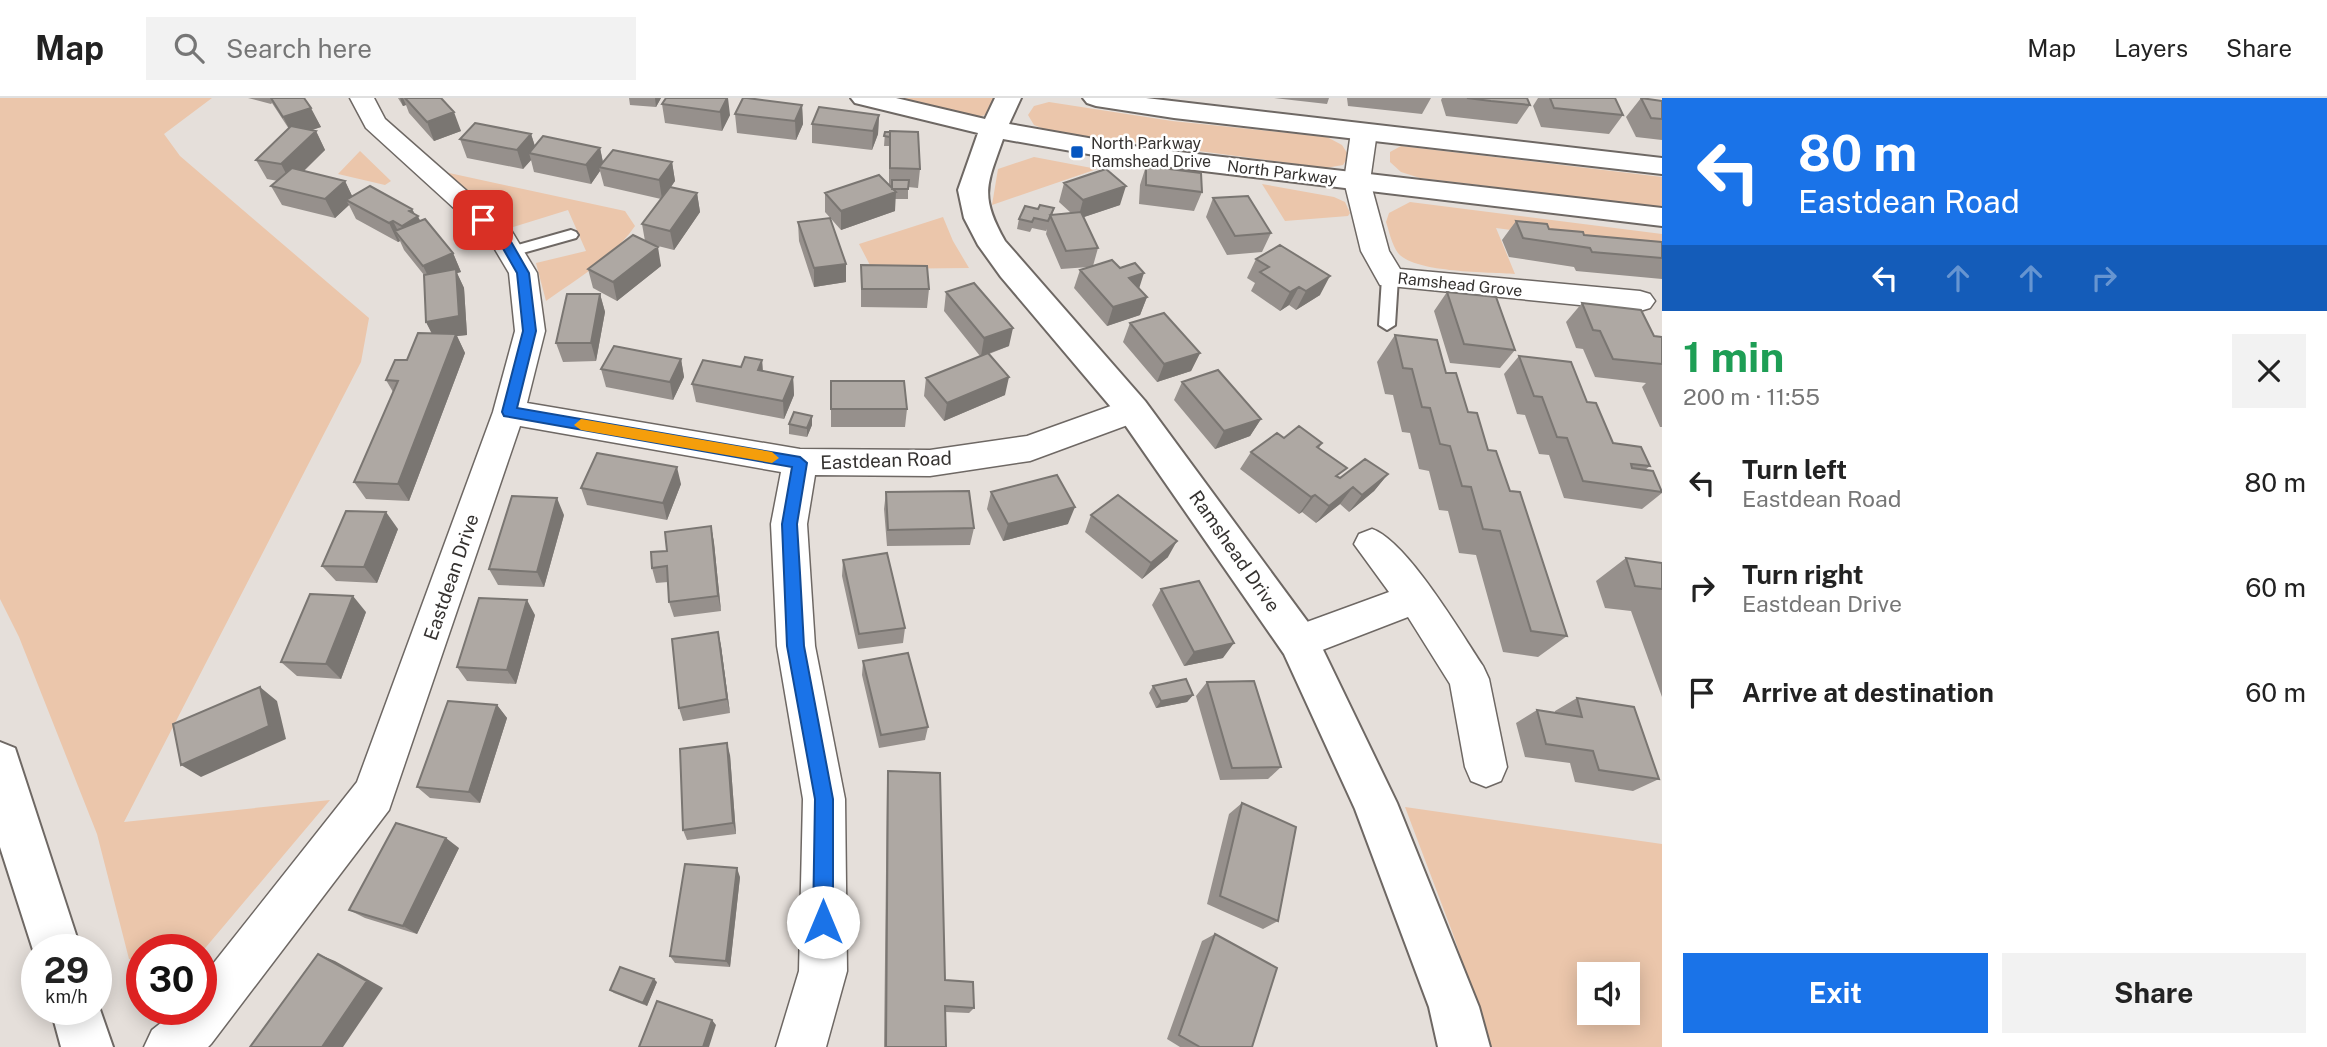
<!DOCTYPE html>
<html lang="en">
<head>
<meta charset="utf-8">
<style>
  :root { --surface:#fff; --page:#f2f2f2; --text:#222; --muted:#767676; --line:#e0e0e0; --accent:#1a73e8 }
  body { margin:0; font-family:"Public Sans",sans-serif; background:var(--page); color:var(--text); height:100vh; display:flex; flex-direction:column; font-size:26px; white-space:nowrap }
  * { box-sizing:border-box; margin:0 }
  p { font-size:23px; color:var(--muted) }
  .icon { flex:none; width:38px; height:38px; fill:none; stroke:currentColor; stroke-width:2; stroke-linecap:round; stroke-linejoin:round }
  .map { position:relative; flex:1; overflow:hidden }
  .panel { display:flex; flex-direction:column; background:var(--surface); width:665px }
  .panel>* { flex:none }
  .top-card { background:#1a73e8; color:#fff; overflow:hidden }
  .tools { position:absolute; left:1577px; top:864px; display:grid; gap:14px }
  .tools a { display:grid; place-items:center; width:63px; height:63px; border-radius:0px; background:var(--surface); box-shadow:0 4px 18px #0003; font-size:35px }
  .speed { position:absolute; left:21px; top:836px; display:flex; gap:14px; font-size:35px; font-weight:700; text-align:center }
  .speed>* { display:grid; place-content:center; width:91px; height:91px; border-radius:50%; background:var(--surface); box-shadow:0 4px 18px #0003; line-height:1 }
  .speed small { font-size:18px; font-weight:400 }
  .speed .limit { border:10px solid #d22; background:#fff; color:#111 }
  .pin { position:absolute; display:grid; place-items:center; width:60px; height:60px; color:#fff; margin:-30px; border-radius:14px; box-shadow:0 4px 10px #0006 }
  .me { position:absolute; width:77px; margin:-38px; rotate:0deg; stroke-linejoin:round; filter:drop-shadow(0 0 5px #0008) }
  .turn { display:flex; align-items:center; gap:24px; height:147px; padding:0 21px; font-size:32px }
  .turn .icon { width:91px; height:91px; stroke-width:2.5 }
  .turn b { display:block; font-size:49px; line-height:60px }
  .lanes { display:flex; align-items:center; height:66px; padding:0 21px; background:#0003; justify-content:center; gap:35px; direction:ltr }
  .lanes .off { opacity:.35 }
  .round { display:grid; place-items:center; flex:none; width:74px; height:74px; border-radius:0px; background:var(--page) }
  .summary { display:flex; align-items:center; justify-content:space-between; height:119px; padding:0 21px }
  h1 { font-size:42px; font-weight:700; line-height:52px; color:#1e9e55 }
  .primary-button { display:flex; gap:14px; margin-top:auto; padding:14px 21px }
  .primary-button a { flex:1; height:80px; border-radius:0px; background:var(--accent); color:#fff; font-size:28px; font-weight:700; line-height:80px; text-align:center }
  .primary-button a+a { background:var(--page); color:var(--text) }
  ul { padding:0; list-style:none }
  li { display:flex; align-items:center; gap:21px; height:105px; padding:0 21px }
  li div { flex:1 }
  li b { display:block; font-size:26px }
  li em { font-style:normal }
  header { display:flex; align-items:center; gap:42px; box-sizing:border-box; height:98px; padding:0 35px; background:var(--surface); border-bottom:2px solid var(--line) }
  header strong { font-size:33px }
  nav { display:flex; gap:38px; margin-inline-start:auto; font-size:24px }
  .search { width:490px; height:63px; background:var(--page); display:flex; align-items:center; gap:18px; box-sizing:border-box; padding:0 24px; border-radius:0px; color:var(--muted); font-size:26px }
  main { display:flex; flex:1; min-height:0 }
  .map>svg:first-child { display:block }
</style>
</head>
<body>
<header>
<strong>Map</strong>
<div class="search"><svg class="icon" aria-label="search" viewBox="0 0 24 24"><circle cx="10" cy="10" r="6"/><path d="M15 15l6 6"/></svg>Search here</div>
<nav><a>Map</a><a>Layers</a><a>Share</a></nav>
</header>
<main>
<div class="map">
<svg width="1662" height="949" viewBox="0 0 1662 949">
  <rect width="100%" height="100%" fill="#e5dfda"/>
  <path fill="#ebc6ab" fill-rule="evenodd" d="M0,0H212L164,36L180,58L369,220L361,264L124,724L330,702L201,855V852H142V861H129L97,736L19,539L0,501Z
    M893,0H1000C996,6 993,15 986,17C964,23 916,6 893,0Z
    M1049,4L1172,23L1327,39L1342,47L1349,58L1343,67L1326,70L1049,33L1034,27L1028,17L1034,8Z
    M1401,48L1662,79V109L1420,80L1401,74L1390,64V54Z
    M360,53L391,83L385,87L338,76Z
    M1034,59L1097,71L992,107L998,71Z
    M440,73L625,113L635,128C613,160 578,180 546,203L536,165L586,153L568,112L510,130L497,113Z
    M1262,86L1334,99L1345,104L1350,115L1348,118L1285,123Z
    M1410,104L1662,136V152L1496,130L1515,176C1489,174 1414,175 1398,155C1392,147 1389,133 1386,124L1389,115Z
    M943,119L953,143L969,170L872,171L859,146Z
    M1405,709L1662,746V949H1491L1453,836ZM1589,877H1628V915H1589Z"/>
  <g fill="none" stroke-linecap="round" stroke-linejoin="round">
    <defs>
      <path id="service" d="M571,132L576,134L578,137L576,140L512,158L505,153L507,150Z
        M1390,175L1398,180L1395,227L1387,232L1379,227L1382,180Z"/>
      <path id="minor" d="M350,0H374L385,21L511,132L537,175L545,233L527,305L800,351L930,352L1027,338L1133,300L1144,303L1149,312L1144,321L1030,363L930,378L815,377L807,426L815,548L845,701L847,873L826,949H776L799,873L803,701L777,548L771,426L781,374L520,328L389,712L211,946L208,949H144L152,932L177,912H201V881L357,684L493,314L515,233L509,175L490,143L366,30Z
        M1364,26L1373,29L1377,34L1370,83L1389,153L1400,171L1640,193L1650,196L1655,203L1650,210L1640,213L1380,187L1361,153L1344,83L1351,34L1355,29Z
        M1372,431C1407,443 1461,535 1483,568L1489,581L1507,669L1501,683L1486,689L1471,683L1465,669L1450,586L1408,519L1299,561L1285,556L1280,544L1285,532L1389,494L1354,446L1359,436Z"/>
      <path id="tertiary" d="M851,0H896L985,21L995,0H1021L1009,26L1145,50L1662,110V128L1145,66L1003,41C987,87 979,97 1005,143L1145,303L1313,531L1397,705L1479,909L1490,949H1438L1429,909L1355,711L1284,556L1121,321L1001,179L978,147L964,120L958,92L978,35L855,5Z
        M1083,0H1146L1662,60V76L1174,20L1096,8L1087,5Z
        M0,644L15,650L81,852H37V862L33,852L0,749Z
        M96,900L113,949H61L51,912H96Z"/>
    </defs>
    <use href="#service" stroke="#6e6864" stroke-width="4"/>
    <use href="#minor" stroke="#6e6864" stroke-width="3"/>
    <use href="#tertiary" stroke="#6e6864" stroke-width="4"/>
    <use href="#service" fill="#fff" fill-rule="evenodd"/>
    <use href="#minor" fill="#fff" fill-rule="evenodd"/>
    <use href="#tertiary" fill="#fff" fill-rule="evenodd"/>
  </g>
  <path fill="#96908c" d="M248,0H304L321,29L312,32L316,33L325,52L304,73L345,83L352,98L412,111L415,116L420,122L453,155L461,174L457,175L464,190L467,237L457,238L465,255L409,403L366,401L354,384L393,294L386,282L407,262L432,235L426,224L424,177L404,152L400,143L398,144L356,121L349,107L335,120L282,107L271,88L278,83L267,81L256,62L289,31L272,5L271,6Z
    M398,0H441L461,33L434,43L409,15L406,7L403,8Z
    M629,0H661L656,9L630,7Z
    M666,0L730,17L722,33L665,25L662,6Z
    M1274,0H1329L1327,6Z
    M1347,0H1431L1422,16L1348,8Z
    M1442,0H1527L1530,7L1517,26L1446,18L1441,2Z
    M1538,0H1615L1623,17L1609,36L1541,29L1533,8Z
    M1641,0L1662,3V42L1636,39L1626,19Z
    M802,7L803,26L796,42L737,35L735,16Z
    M879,17L878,36L872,52L812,45V26Z
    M885,34L920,71L918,90L908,89V101H895V113L841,132L825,114V95L889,87V48H884Z
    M531,36L535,48L600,50L603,65L672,64L675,83L671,89L697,95L700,114L674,152L654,147L661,168L617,203L593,190L588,171L645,143L642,126L661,101L604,88L600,73L591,86L534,74L531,62L523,71L467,60L460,41Z
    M1146,68L1202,94L1194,113L1139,106L1140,87Z
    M1064,85L1120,107L1084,119L1098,150L1093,168L1139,190L1147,199L1140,217L1107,228L1074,190L1080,172L1089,169L1061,171L1046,136L1047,131L1046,133L1032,130L1030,134L1017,131L1019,121L1038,111L1054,110L1052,117L1071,115L1059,104Z
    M1213,100L1271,135L1262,154L1227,157L1206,119Z
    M1516,123L1549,131L1584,137L1662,144V181L1576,173L1574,169L1509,159L1502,142Z
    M798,124L846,184L814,189L799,143Z
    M1256,161L1320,197L1296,212L1289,207L1280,213L1251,193L1255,185L1247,180Z
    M861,167L929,191L927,210L861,209Z
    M946,194L1009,248L989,256L1005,297L944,323L924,298L926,280L980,258L944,213Z
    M1447,194L1515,252L1500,270L1450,265L1434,213Z
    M600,196L605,214L596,263L563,264L556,245Z
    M1582,205L1654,238L1662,239V329H1660L1642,289L1646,285L1595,279L1583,251L1576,250L1566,224Z
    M1130,225L1200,255L1191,273L1157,284L1123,244Z
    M1395,237L1446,275L1510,393L1567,538L1538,559L1503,554L1476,457L1459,455L1448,413L1439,412L1429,373L1419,371L1410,335L1402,334L1393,297L1385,296L1377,264Z
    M1519,258L1587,304L1613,345L1650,368L1645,372L1662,393V395L1642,411L1564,400L1549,357L1539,356L1525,317L1517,316L1504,276Z
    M681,261L684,279L673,302L606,289L601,271Z
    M762,262L763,273L793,279L794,297L784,321L696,304L692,286Z
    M831,283L907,311L905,329H831Z
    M1182,284L1261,321L1250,338L1215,351L1174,302Z
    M812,318V327L807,339L789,336V326Z
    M1284,340L1322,345L1319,350L1339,380L1388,376L1374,393L1349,414L1340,406L1316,425L1302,414L1299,416L1240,371L1251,354Z
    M681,386L667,422L587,407L581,390Z
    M886,394L974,430L970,447L887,448L884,411Z
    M991,394L1068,426L1003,443L987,411Z
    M564,417L544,489L498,487L489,471Z
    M1091,417L1168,459L1142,481L1085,434Z
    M711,428L714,445L721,513L674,519L669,504L668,484L656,485L652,470L667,453Z
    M398,431L377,485L336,483L322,468Z
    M1626,460L1662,465V599L1631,513L1605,510L1596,483Z
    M843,462L905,530L903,545L858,551L842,478Z
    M1161,491L1223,560L1184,568L1152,507Z
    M366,514L341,581L297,578L281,564Z
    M535,517L516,586L467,583L457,569Z
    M718,534L721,548L730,615L683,623L679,610Z
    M863,563L928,629L925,642L879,650L862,577Z
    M1207,584L1281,669L1268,681L1220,682L1196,598Z
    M1153,588L1193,597L1187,604L1156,610L1149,595Z
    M1577,600L1659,681L1633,693L1575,684L1570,665L1525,659L1516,625L1537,612L1555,615V613Z
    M497,607L507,620L480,705L430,700L417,689Z
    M730,657L736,736L687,742L683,732Z
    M888,673L945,882L974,910L969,915L946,914V949H884L887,685Z
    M1242,705L1278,823L1263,831L1207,806L1229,716Z
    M459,750L417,836L365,820L349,812Z
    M740,779L730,869L675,865L670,858Z
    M1215,836L1252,949H1180L1167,941L1202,843Z
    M657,884L647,908L614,895L610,892Z"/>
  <path fill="#7a7672" d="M400,0H403L406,7L403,8Z
    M655,0H661L656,9Z
    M727,0H728L730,17L722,33L720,14Z
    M802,7L803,26L796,42L795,23Z
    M311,10L321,29L293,38L283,19Z
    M454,14L461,33L434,43L427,24Z
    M879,17L878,36L872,52L873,33Z
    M316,33L325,52L291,85L281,66Z
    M531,36L537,55H529L531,62L523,71L517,52Z
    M600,50L604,69H599L600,73L591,86L586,67Z
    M672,64L675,83L662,101L659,82Z
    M345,83L354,102H346L349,107L335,120L325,101Z
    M1126,88L1120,107L1078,121L1083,102Z
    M896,94L895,113L841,132V113Z
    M697,95L700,114L674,152L670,133Z
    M412,111L416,119L418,118L426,137L411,147L402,128L409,113Z
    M393,123L402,141L395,133L400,143L398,144L389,125Z
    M658,149L661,168L617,203L613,184Z
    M453,155L461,174L457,175L464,190L467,237L457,238L465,255L409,403L398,386L435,242L426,224L432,186L423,168Z
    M846,166V184L814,189V170Z
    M1144,175L1138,194L1129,180Z
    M1330,178L1320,197L1296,212L1306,193Z
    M1299,189L1289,207L1280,213L1290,194Z
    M600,196L605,214L596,263L591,245Z
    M1147,199L1140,217L1107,228L1113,209Z
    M1013,230L1009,248L981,258L984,240Z
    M1200,255L1191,273L1157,284L1164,266Z
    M681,261L684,279L673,302L670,284Z
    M762,262L763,280L758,272Z
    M793,279L794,297L784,321L783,303Z
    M1009,279L1005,297L944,323L947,305Z
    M812,318V327L807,339V330Z
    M1261,321L1250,338L1215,351L1224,333Z
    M677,369L681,386L667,422L663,405Z
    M1388,376L1374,393L1349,414L1362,397Z
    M1353,389L1340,406L1316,425L1329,408Z
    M1315,397L1302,414L1299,416L1311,399Z
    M557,400L564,417L544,489L537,474Z
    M1075,409L1068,426L1003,443L1008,426Z
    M386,414L398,431L377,485L364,469Z
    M711,428L714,445L721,513L718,498Z
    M1177,443L1168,459L1142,481L1151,465Z
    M353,498L366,514L341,581L326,566Z
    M527,502L535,517L516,586L507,572Z
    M718,534L721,548L730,615L727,601Z
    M1234,545L1223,560L1184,568L1194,554Z
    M260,589L277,603L286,641L201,679L181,667Z
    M1193,597L1187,604L1156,610L1161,603Z
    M497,607L507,620L480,705L469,694Z
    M727,645L730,657L736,736L733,725Z
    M446,740L459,750L417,836L403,828Z
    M737,770L740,779L730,869L726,863Z
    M318,856L335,863L383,890L343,949H322Z
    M654,881L657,884L647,908L643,905Z
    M712,922L716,927L709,949H703Z"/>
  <path fill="#aea8a3" stroke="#7a7672" stroke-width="2" d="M271,0H304L311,10L283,19Z
    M405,0H441L454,14L427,24Z
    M666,0H727L720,14L662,6Z
    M743,0H747L802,7L795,23L735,16Z
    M1467,0H1527L1530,7L1491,3Z
    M1550,0H1615L1623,17L1554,10Z
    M1641,0L1662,3V21L1651,20Z
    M819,9L879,17L873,33L812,26Z
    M475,25L531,36L517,52L460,41Z
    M291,28L316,33L281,66L256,62Z
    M890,33L918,34L920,71L890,70Z
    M885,34H890V39L884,38Z
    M543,38L600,50L586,67L529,55Z
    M613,52L672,64L659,82L599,69Z
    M1146,68L1201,75L1202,94L1146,87Z
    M292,70L345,83L325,101L271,88Z
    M1106,71L1126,88L1083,102L1064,85Z
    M879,77L896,94L841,113L825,95Z
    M892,82H909L908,91H892Z
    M370,88L412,111L409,113L418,118L402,128L393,123L389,125L346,102Z
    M670,89L697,95L670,133L642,126Z
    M1248,98L1271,135L1235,138L1213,100Z
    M1040,107L1054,110L1048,123L1034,120L1032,124L1019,121L1025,108L1038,111Z
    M1081,114L1098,150L1066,153L1050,117Z
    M830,120L846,166L814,170L798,124Z
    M425,121L453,155L423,168L395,133Z
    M1516,123L1547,126L1549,131L1583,134L1584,137L1662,144V160L1592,154L1590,150L1523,140Z
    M633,137L658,149L613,184L588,171Z
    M1280,147L1330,178L1306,193L1299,189L1290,194L1260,174L1269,169L1256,161Z
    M1112,162L1120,170L1135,165L1144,175L1129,180L1147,199L1113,209L1080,172Z
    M861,167L927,168L929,191H862Z
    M456,171L459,218L426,224L424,177Z
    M974,185L1013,230L984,240L946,194Z
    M1447,194L1496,199L1515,252L1464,246Z
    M567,196H600L591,245H556Z
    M1582,205L1641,212L1654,238L1662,239V266L1613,261L1600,233L1593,232Z
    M1164,215L1200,255L1164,266L1130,225Z
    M418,235L456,236L398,386L354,384L398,283L386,282L395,262H407Z
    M1395,237L1437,242L1446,275H1456L1468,314L1477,315L1488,352L1496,353L1510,393L1520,394L1567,538L1531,533L1500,433L1483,431L1471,389L1462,388L1450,348L1440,346L1430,310L1422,309L1412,271L1403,270Z
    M614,248L681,261L670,284L601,271Z
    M988,255L1009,279L947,305L926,280Z
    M1519,258L1571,264L1587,304L1596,305L1613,345L1641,349L1650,368L1631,366L1632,370L1653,373L1662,394L1583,383L1567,340L1557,339L1542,299L1534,298Z
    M745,259L762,262L758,272L793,279L783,303L692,286L703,262L741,269Z
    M1218,272L1261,321L1224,333L1182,284Z
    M831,283H904L907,311H831Z
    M794,314L812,318L807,330L789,326Z
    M1299,328L1322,345L1317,349L1347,370L1336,378L1340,380L1365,361L1388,376L1362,397L1353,389L1329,408L1315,397L1311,399L1251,354L1277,335L1284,340Z
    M597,355L677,369L663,405L581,390Z
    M1057,377L1075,409L1008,426L991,394Z
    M969,393L974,430L888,432L886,394Z
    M1118,397L1177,443L1151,465L1091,417Z
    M512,398L557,400L537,474L489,471Z
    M346,413L386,414L364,469L322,468Z
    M711,428L718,498L669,504L667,468L652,470L651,454L667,453L665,434Z
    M887,455L905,530L859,536L843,462Z
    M1626,460L1662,465V491L1635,488Z
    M1199,483L1234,545L1194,554L1161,491Z
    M310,496L353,498L326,566L281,564Z
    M479,500L527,502L507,572L457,569Z
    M718,534L727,601L679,610L672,541Z
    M908,555L928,629L881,637L863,563Z
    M1186,581L1193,597L1161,603L1153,588Z
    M1254,583L1281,669L1232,670L1207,584Z
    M260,589L269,628L181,667L173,626Z
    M1577,600L1634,609L1659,681L1599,672L1593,653L1546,646L1537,612L1582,619Z
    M448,603L497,607L469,694L417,689Z
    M727,645L733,725L683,732L680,651Z
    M888,673L940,675L945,882L973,884L974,910L945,908L946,949H886Z
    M1242,705L1296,729L1278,823L1220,798Z
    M396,725L446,740L403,828L349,812Z
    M685,766L737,770L726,863L670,858Z
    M1215,836L1277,870L1252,949H1200L1179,937Z
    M318,856L367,883L322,949H250Z
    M620,869L654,881L643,905L610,892Z
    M657,903L712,922L703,949H639Z"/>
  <path fill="#1a73e8" stroke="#114b97" stroke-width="2" d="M483,118L506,135L529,175L536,233L517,310L800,359L807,365L797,426L800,475L804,548L833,701V824L830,831L823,834L816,831L813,824L815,701L787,548L782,426L792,369L504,318L502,314L523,233L517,175L497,140L477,122Z"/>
  <path fill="#f59e0b" d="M581,321L772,354L779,360L772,365L581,332L574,327Z"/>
  <rect fill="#0656c0" stroke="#fff" stroke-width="2.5" x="1070" y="47" width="14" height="14" rx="3.5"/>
  <g text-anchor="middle" stroke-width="5" stroke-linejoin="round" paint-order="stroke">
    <g font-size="16" fill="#353230" stroke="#fff" text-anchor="start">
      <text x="1091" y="51">North Parkway<tspan x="1091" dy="18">Ramshead Drive</tspan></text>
    </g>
    <g font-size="16" fill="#353230" stroke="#fff">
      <text transform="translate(1282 74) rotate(7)" y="6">North Parkway</text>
      <text transform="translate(1460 186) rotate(6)" y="6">Ramshead Grove</text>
    </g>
    <g font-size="19" fill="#353230" stroke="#fff">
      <text transform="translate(886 362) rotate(-2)" y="7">Eastdean Road</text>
      <text transform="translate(1235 453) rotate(55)" y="7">Ramshead Drive</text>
      <text transform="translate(451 479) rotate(-71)" y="7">Eastdean Drive</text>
    </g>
  </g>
</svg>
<div class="tools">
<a><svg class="icon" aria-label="sound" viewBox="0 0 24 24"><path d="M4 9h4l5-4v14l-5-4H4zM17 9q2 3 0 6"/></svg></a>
</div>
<div class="speed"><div>29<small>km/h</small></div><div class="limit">30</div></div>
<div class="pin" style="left:483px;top:122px;background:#d93025"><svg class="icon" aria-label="arrive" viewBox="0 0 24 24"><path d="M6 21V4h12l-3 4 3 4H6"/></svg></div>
<svg class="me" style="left:823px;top:824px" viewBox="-20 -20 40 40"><circle r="19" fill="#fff"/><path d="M0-13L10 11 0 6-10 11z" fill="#1a73e8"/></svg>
</div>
<section class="panel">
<div class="top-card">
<div class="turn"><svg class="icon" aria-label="left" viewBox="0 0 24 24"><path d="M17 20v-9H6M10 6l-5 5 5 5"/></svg><div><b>80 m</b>Eastdean Road</div></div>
<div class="lanes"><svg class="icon" aria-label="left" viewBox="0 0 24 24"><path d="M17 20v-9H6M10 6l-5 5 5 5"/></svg><svg class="icon off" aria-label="ahead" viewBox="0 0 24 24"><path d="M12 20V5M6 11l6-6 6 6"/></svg><svg class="icon off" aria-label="ahead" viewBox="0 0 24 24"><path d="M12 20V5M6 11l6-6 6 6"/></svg><svg class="icon off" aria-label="right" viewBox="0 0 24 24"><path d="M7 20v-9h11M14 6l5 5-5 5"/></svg></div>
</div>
<div class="summary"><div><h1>1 min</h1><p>200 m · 11:55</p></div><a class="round"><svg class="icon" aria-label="close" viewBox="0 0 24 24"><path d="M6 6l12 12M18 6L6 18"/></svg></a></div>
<ul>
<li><svg class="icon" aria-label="left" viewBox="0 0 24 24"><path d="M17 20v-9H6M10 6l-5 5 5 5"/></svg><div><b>Turn left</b><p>Eastdean Road</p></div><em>80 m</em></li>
<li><svg class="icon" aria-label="right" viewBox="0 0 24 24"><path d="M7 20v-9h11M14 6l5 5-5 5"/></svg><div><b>Turn right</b><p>Eastdean Drive</p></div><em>60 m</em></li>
<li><svg class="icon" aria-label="arrive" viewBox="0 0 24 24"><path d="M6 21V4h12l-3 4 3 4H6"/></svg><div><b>Arrive at destination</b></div><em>60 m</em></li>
</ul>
<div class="primary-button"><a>Exit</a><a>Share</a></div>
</section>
</main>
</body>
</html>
